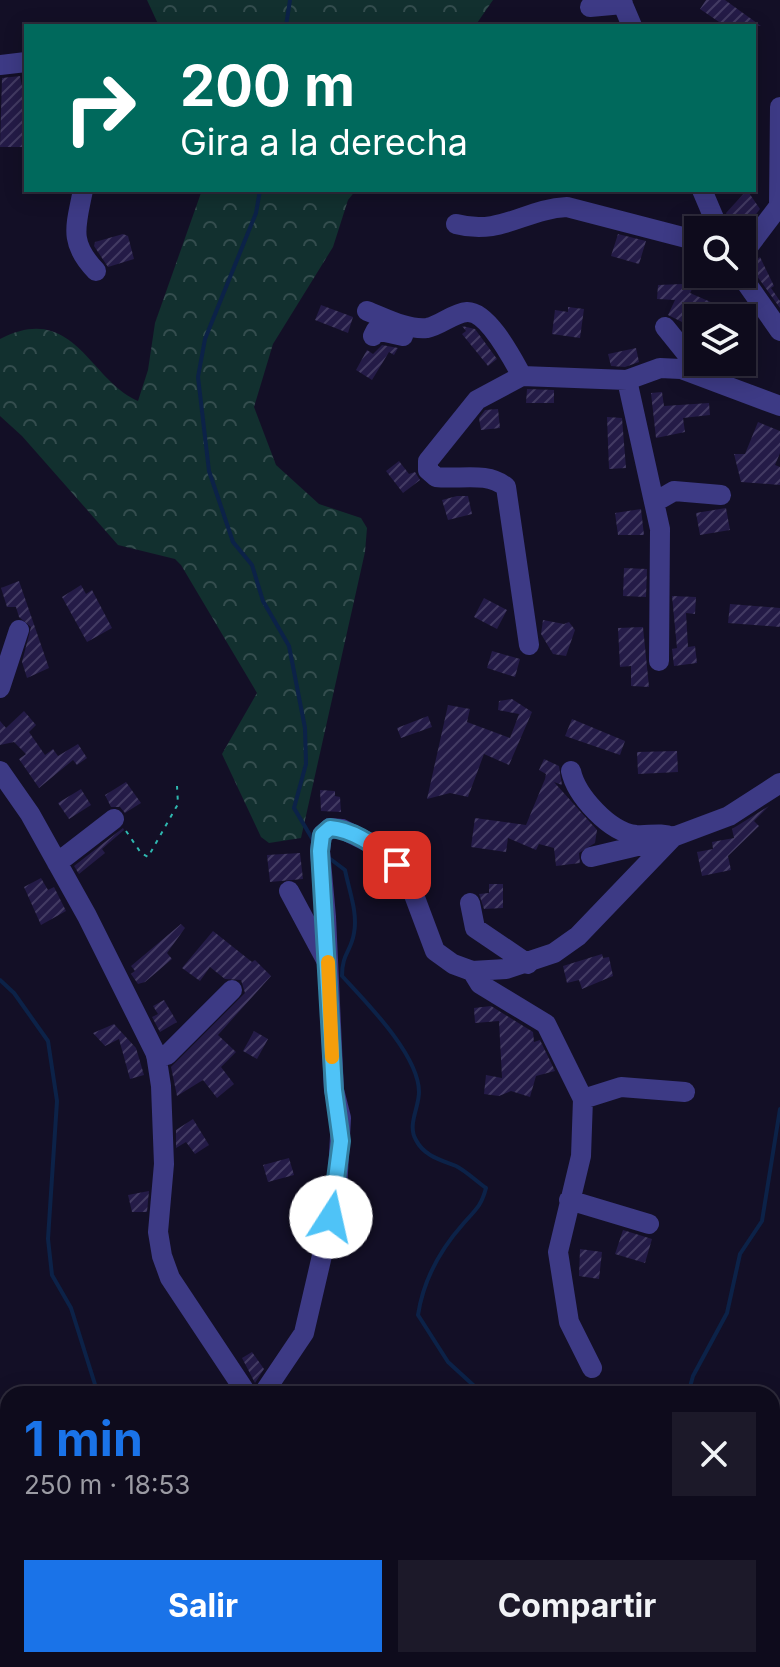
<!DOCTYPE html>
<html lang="es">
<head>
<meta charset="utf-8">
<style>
  :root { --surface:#0e0b1c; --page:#1c1929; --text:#f1f3f6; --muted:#9b9ba3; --line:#2e2b3b; --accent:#1a73e8 }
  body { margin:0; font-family:Inter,sans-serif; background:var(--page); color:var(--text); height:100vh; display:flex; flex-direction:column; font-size:30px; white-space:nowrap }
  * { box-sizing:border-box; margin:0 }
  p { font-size:26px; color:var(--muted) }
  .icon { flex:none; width:44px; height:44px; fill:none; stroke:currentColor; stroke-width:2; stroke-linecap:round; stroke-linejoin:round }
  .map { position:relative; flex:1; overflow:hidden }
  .drawer { position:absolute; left:0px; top:1386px; width:780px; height:282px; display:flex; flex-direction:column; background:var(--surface); border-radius:24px 24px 0 0; box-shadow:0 4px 20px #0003,0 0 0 2px var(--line) }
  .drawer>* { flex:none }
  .banner { position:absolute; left:24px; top:24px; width:732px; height:168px; border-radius:0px; box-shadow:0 4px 20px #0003,0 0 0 2px var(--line); background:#00695c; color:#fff; overflow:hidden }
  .tools { position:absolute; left:684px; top:216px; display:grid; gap:16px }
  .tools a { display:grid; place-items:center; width:72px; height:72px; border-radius:0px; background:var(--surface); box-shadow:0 4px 20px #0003,0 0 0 2px var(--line); font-size:40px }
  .pin { position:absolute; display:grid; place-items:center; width:68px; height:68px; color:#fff; margin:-34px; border-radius:16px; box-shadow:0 4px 12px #0006 }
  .me { position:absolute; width:88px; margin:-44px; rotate:10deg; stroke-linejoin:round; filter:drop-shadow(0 0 6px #0008) }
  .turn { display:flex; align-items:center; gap:28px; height:168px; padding:0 24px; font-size:36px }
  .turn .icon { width:104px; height:104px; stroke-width:2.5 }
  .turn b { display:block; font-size:56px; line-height:68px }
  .round { display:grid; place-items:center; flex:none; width:84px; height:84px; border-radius:0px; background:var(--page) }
  .headline { display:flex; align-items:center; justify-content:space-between; height:136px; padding:0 24px }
  h1 { font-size:48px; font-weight:700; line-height:60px; color:var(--accent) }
  .primary-button { display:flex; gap:16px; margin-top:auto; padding:16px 24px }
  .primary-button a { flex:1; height:92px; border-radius:0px; background:var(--accent); color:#fff; font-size:32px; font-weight:700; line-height:92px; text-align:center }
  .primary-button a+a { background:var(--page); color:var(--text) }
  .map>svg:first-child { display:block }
</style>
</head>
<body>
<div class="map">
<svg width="780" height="1667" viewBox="0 0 780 1667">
  <defs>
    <pattern id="forest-crowns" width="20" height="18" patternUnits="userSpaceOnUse" patternTransform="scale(2)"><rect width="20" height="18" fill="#12302f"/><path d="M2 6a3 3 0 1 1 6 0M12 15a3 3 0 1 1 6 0" fill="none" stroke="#344d4e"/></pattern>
    <pattern id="building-hatch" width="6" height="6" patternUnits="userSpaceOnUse" patternTransform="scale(2)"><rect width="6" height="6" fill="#241b47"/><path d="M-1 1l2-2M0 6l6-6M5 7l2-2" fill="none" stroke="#433b63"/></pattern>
  </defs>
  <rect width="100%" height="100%" fill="#130f26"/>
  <path fill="url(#forest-crowns)" d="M147,0H493L475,26H159Z
    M202,190H356L348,200L333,247L273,344L254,407L276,465L319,504L361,518L367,528L365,552L301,838L269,843L261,837L222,754L257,693L181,565L175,559L118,545L22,436L0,416V339C74,301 89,380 138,401L148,370L155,323Z"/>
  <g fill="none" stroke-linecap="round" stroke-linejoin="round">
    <path stroke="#0c2248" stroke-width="4" d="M286,26L290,0
      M260,190L256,213L205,339L198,377L209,471L233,542L252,565L263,601L289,646L305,728L306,764L294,808L313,840
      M329,858L345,870C349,890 358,913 354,933C351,952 342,953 342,976C366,1002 419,1055 419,1092C419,1108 407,1125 416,1140C424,1156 441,1160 456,1166C466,1171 476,1181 486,1188C481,1207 475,1210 463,1224C440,1250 423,1282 418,1315L448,1362L483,1394
      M0,980L14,993L48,1041L57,1101L48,1239L52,1275L71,1308L98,1394
      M688,1394L693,1376L727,1313L740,1254L762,1221L780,1109
      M602,1660L604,1667
      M205,1667L206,1660
      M517,1667V1660"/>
  </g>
  <path fill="url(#building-hatch)" d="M706,0H725L761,26H725L700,9Z
    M20,76L23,91H26V147H0L2,78Z
    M747,190L760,209L743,231L732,230L726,213Z
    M123,234L128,236L134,259L108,267L94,246L95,242Z
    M618,234L646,241L639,264L611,256Z
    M760,257L774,286L771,288L780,301V308L749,265Z
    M683,284L692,289L690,293L713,303L705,318H698V330L668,315L675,300L657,299L658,285Z
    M321,305L353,317L348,333L315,320Z
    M568,307L584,309L580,338L552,334L555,310L568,312Z
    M462,326L475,329L497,359L488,366L462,334L466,331Z
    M382,345L398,348L394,355L389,352L372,380L356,370L367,350L373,354Z
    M636,348L639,362L625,367L611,366L608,354Z
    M527,389L554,390V403H526Z
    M662,392L664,406L709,403L710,415L683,418L685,432L656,438L651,393Z
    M498,409L500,428L481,430L479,418L485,410Z
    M607,417L622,418L626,468L609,469Z
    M758,422L780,431V453L775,465L780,467V485L741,482L734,454H745Z
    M399,461L409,474L415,472L420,480L403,493L386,471Z
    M457,496H468L472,514L448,520L442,500Z
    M726,508L730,530L700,535L696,513Z
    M641,509L644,535H618L615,513Z
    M624,568L647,569L646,597L623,596Z
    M19,581L49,668L27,678L22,662L31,627L19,617L16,607H7L1,588Z
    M81,585L86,594L92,590L112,628L87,642L62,597Z
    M672,596L696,597L695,614L686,613L688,647L695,646L697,663L674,666L672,649L677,648Z
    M484,598L507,610L497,629L474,617Z
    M730,604L780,608V627L728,623Z
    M543,620L564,624L569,622L575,630L566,656L553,654L541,634Z
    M643,627L649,687L631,686V666L620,667L618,628Z
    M492,651L520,659L515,677L487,668Z
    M512,699L532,712L509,765L484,754L468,797L450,793L427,799L448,705L470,709L467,722L510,738L519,714L498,710L499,701Z
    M24,711L36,725L29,732L45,755L53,749L58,756L78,744L87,758L77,765L73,760L39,788L19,759L26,754L14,742L0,745V721L6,728Z
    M428,716L432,727L401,738L397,728Z
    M572,719L625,741L620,755L565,736Z
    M677,751L678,772L638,774L637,752Z
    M544,759L559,766L562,785L554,782L597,830L595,843L579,853L580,863L556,866L554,848L539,844L536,850L508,838L506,852L471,847L475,818L526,825L545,779L546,774L539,770Z
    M126,782L141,803L125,813L120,807H111L105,795Z
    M81,789L91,805L69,819L58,803Z
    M320,790L335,791V796L340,797L341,812L321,811Z
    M769,806L754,821L759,826L728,856L731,870L702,876L697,852L713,849L712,842L734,838L732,829Z
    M123,828L124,830L102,849L105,853L79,874L74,866Z
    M300,853L303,879L270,882L267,855Z
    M41,878L48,890L54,887L66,911L41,925L24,887Z
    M489,884H503V908L484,909L479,894L489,893Z
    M181,924L185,928L167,953L172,959L145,982L138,984L131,974L135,971L131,966Z
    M213,931L252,962L255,960L271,976L218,1035L236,1052L221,1067L234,1084L217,1098L203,1080L177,1096L171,1067L245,993L241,980L225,979L210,967L200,981L182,968Z
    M602,954L603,958L609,957L613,976L582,989L579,980L567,983L563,966Z
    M164,1000L177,1022L160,1032L152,1017L158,1014L153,1006Z
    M491,1006L533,1032L534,1042L540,1040L555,1071L536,1076L530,1097L511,1091L499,1096L484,1094L486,1075L502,1078L499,1021L475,1023L474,1008Z
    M114,1024L136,1048L144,1075L130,1079L119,1039L105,1046L93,1033Z
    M254,1031L268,1039L257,1059L243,1051Z
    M193,1119L209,1145L195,1154L186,1142L176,1148V1130Z
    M289,1158L294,1175L268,1182L263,1165Z
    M149,1191L147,1212H132L128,1195Z
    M623,1230L652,1239L645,1263L615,1254Z
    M580,1249L602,1252L599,1279L579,1276Z
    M252,1352L264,1369L255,1383L242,1358Z"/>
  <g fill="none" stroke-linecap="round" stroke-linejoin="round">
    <path stroke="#2fb8b0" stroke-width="2" stroke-dasharray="4 6" stroke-linecap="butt" d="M126,831L141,853L148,857L178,804L177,786
      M60,1667L91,1660"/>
    <path stroke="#3d3a85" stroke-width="20" d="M621,0L632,26
      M590,7L623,4
      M0,65L26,62
      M83,190C76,226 68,242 96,271
      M702,190L719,230
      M456,224C501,236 525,209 567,207L698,241
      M742,255L779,206L780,107
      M740,274L780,331
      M367,311C385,318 407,330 427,328C440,326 453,313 467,312C488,311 513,360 522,376
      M665,327L694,363L696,374
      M373,336L376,330L403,336
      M627,380L660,529L659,661
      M655,502L674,491L721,495
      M529,645L506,487C487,471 459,480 436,477L428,470V461L477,400L522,376L627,380L660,368L681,369L780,406
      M0,688L19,630
      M0,771L30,814L87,916L156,1054L161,1086L164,1164L158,1232L162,1256L170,1278L247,1394
      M571,771C576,795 609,832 636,835C649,836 660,832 673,837
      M591,857L654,842
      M57,863L114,819
      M289,891L326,960
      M470,903L475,928L528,964
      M472,971L480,984L546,1024L583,1099L581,1156L558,1252L569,1322L592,1368
      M156,1056L167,1055L232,990
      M583,1099L621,1087L685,1092
      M569,1200L649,1224
      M263,1394L304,1333L337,1191L341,1118L334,1090L326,917L320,851L322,835L330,828L342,829L368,842L397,865L411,887L435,951L453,964L472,971L506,969L554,953L578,936L673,837L729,816L780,783
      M772,1519L780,1500
      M772,1563H780
      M0,1590L8,1588
      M0,1658L8,1651
      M23,1660L26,1667
      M736,1660L737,1667
      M338,1667L339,1660"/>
  </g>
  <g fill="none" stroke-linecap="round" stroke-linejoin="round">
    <defs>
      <path id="route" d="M331,1217L341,1141L334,1090L320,851L322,835L330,828C355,830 379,848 397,865"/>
    </defs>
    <use href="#route" stroke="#337fa1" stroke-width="20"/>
    <use href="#route" stroke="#4fc3f7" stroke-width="14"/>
    <path stroke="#f59e0b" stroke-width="14" d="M328,962L332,1057"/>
  </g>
</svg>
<div class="tools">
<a><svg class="icon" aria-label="search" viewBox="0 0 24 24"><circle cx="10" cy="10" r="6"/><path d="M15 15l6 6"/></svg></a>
<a><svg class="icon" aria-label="layers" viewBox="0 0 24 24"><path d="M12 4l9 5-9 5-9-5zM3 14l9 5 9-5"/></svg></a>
</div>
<div class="pin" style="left:397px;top:865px;background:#d93025"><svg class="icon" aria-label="arrive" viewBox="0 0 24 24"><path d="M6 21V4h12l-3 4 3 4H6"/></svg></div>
<svg class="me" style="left:331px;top:1217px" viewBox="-20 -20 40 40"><circle r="19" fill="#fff"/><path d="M0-13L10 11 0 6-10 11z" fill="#4fc3f7"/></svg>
<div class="banner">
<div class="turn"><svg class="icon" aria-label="right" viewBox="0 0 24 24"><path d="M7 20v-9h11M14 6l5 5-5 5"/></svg><div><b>200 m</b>Gira a la derecha</div></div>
</div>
<section class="drawer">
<div class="headline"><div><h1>1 min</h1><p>250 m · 18:53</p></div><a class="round"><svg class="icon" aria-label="close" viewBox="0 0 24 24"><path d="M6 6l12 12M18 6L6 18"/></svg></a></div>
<div class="primary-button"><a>Salir</a><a>Compartir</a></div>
</section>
</div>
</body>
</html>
